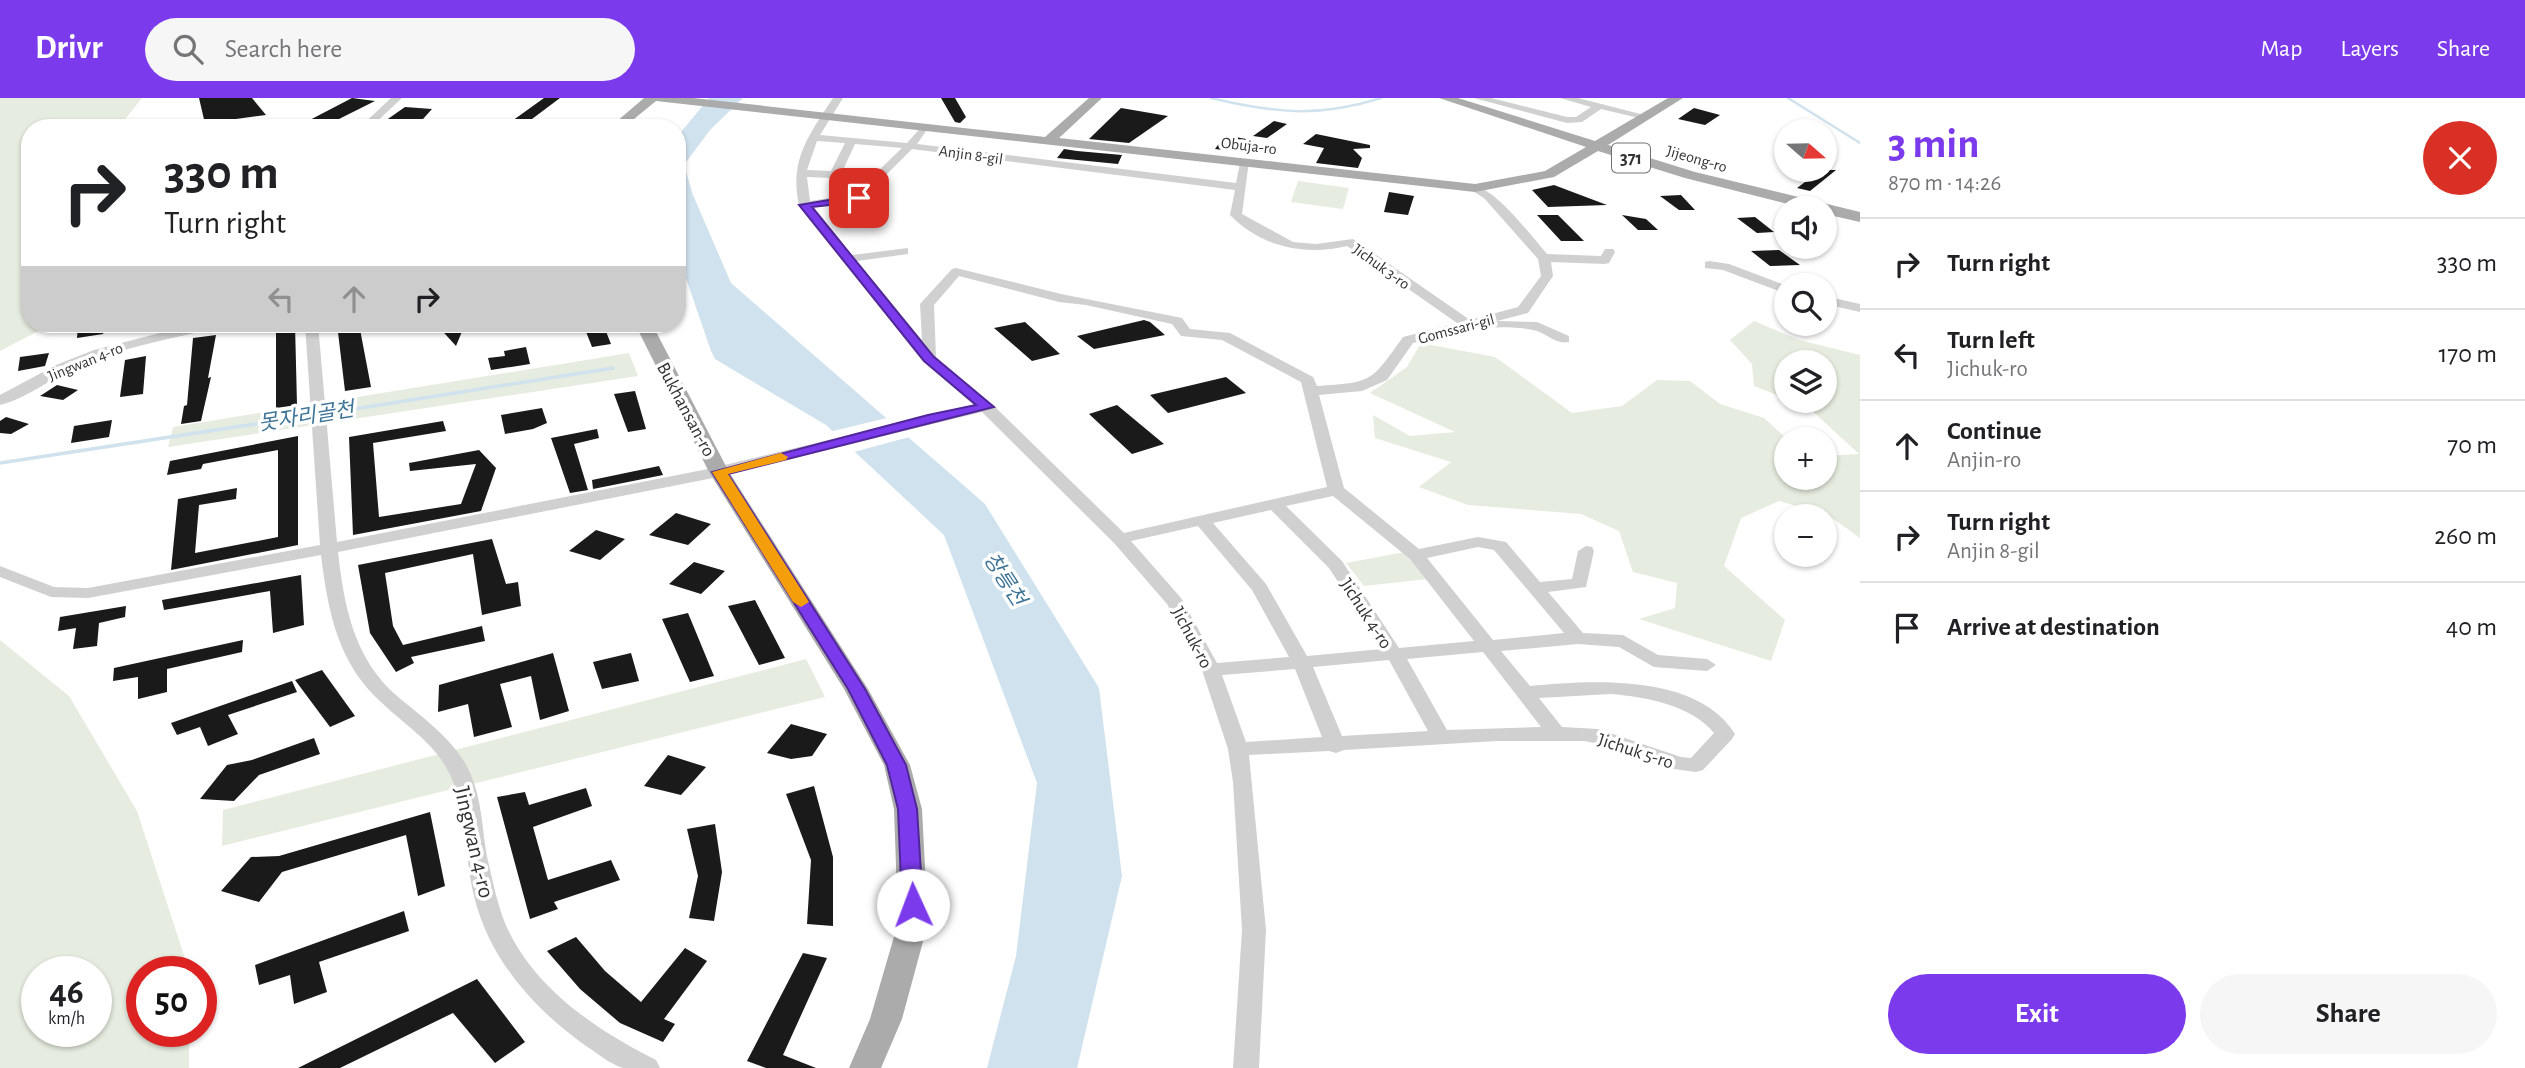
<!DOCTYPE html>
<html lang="en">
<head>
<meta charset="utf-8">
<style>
  :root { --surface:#fff; --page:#f6f6f6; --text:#202124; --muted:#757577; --line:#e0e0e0; --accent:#7c3aed }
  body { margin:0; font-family:"Alegreya Sans","Noto Sans KR",sans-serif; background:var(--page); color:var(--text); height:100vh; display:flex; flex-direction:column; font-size:26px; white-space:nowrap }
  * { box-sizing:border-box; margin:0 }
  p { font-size:23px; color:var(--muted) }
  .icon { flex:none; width:38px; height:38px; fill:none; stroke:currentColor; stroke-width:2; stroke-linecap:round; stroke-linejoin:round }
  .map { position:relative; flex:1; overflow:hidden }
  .details { display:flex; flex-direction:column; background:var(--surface); width:665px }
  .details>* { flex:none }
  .top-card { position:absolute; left:21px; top:21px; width:665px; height:214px; border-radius:28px; box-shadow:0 2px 5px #0004; background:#fff; color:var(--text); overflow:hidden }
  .needle { width:46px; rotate:110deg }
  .controls { position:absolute; left:1774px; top:21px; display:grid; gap:14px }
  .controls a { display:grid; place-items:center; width:63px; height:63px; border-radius:50%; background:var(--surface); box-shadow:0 2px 5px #0004; font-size:35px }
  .speed { position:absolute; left:21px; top:858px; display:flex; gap:14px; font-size:35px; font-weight:700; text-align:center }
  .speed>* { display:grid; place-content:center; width:91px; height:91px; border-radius:50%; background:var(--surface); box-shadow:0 2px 5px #0004; line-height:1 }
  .speed small { font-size:18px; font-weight:400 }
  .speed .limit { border:10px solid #d22; background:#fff; color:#111 }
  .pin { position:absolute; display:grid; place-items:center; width:60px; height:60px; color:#fff; margin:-30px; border-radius:14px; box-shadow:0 4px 10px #0006 }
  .me { position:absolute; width:77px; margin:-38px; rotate:358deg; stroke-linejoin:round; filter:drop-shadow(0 0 5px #0008) }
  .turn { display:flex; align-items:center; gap:24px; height:147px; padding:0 28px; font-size:32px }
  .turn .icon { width:91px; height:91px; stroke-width:2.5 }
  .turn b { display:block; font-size:49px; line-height:60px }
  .lanes { display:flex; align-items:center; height:66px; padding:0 28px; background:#0003; justify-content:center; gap:35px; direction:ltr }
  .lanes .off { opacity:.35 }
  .round { display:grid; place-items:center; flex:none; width:74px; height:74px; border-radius:37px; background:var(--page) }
  .summary { display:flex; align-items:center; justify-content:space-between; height:119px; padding:0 28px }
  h1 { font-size:42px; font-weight:600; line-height:52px; color:var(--accent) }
  .action { display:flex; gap:14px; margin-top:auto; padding:14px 28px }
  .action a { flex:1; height:80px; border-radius:42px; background:var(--accent); color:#fff; font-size:28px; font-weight:600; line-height:80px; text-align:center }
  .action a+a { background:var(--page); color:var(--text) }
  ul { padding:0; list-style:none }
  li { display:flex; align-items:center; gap:21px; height:91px; padding:0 28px; border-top:2px solid var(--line) }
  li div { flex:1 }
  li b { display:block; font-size:26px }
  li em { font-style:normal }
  header { display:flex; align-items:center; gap:42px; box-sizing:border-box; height:98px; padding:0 35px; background:var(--accent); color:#fff }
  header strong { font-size:33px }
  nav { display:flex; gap:38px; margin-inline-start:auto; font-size:24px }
  .search { width:490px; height:63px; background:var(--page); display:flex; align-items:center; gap:18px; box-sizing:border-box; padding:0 24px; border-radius:38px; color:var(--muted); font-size:26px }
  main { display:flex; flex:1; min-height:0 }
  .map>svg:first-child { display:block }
</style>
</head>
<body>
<header>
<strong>Drivr</strong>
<div class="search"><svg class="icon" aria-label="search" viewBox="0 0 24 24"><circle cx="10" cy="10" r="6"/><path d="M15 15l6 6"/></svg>Search here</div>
<nav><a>Map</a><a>Layers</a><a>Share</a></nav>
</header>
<main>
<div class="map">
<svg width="1860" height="970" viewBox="0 0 1860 970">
  <rect width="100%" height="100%" fill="#fff"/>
  <path fill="#e6ecdf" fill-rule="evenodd" d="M0,0H142L118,30H30V226H52L0,253Z
    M1298,83L1349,90L1343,111L1291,104Z
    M1754,223L1799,242L1860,257V440L1828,417L1779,403L1741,420L1724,468L1785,522L1771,563L1639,521L1675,510L1677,485L1633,474L1619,433L1581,416L1468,407L1419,389L1451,364L1375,340L1373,317L1410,338L1455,334L1370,295L1407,269L1421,245L1495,259L1572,315L1622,308L1657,282L1690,283L1720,306L1764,320L1787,341V380H1825V358L1859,356L1807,308L1792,303H1825V264H1787V301L1754,288L1752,266L1730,242Z
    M629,255L638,278L168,349L173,329Z
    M1405,454L1427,481L1364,488L1346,465Z
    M0,542L69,598L137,713L189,873H142V933H189V970H0ZM37,873H96V933H37Z
    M806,561L825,599L222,748L223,712Z"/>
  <path fill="#cfe2ee" d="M709,0H743L710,32L684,67L693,97L731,185L985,406L1099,590L1122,778L1077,970H987L1016,858L1037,685L944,437L826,327L715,261L711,253L677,154V39Z"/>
  <path fill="#fff" d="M891,319L913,338L850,355L829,334Z"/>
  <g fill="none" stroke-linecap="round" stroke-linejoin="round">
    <path stroke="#cfe2ee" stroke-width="2.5" d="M1211,0C1274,15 1318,20 1381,0
      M1788,0L1860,45"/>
    <path stroke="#cfe2ee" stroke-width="3.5" d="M323,316L613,270
      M0,365L314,317"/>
  </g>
  <path fill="#1a1a1a" d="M199,0H252L266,17L214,24L206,30Z
    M352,0L375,3L331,25H304Z
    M544,0H560L528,24L512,23Z
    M941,0H955L966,19L960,25L955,24Z
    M405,9L432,11L415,30H375Z
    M1121,10L1168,18L1129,45L1089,41Z
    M1694,10L1720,17L1705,27L1678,21Z
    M1274,23L1287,26L1267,40L1253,38Z
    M1316,36L1370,47V50L1353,51L1362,60L1358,70L1316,65L1324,50L1303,46Z
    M1225,37L1246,41L1240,54L1215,51Z
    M1064,51L1077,53L1122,57L1118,66L1057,60Z
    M1790,72H1836L1810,93L1797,90L1809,81L1789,76Z
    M1554,87L1607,107L1548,109L1532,92Z
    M1389,94L1414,98L1408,117L1384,114Z
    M1681,97L1695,112H1679L1660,98Z
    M1537,117H1558L1584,143H1561Z
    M1622,117L1646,121L1658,132H1638Z
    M1755,119L1774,134L1757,135L1737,120Z
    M1779,152L1800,167L1770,168L1751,153Z
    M1144,222L1150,224L1165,237L1094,251L1077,238Z
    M1025,224L1060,256L1032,263L994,230Z
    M92,226H106L103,236L77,240L78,228Z
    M295,226L297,307L276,310V228Z
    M337,226H359L371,289L345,293Z
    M436,226H458L463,231L456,248Z
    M583,226H603L611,246L592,249Z
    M216,237L208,280L211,279L201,323L181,326L184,308L187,307L193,240Z
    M526,249L530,266L491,272L488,260L505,258L504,253Z
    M49,255L45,268L18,273L20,259Z
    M146,258L143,296L120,299L125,262Z
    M1226,279L1246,295L1168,315L1150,297Z
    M57,287L78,292L63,302L40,298Z
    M635,293L646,331L628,334L614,296Z
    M1117,307L1164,346L1132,356L1089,316Z
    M542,310L547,325L533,331L505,336L501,317Z
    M6,319L29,326L11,336L0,335V323Z
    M112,322L109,339L71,345L74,328Z
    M443,323L446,333L373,345L379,419L461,406L476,366L410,373L409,365L479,352L496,370L481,413L353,437L349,339Z
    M597,331L599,340L574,346L588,392L570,395L551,340Z
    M298,338V447L171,472L178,401L237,390L236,401L199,407L195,455L278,439V352L203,366L201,371L167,377L170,363Z
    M659,368L663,377L593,391L592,382Z
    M676,415L711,426L688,447L649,437Z
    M596,432L625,441L600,462L569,453Z
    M492,441L506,486L518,484L521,508L482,517L473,456L385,475L393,528L403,547L482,528L485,543L411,559L414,565L396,574L370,535L358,467Z
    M694,464L725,473L701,496L669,486Z
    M301,477L304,527L273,535L270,493L164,512L162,502Z
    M755,502L785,560L759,567L728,508Z
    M126,508L125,519L99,525L97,548L73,551L76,530L58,533L60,519Z
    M688,515L714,578L690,584L662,521Z
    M243,542L242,554L167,571V594L138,601V579L113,583L114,570Z
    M553,555L569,613L540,622L531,578L500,586L512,629L474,639L468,606L438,614L439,587Z
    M631,555L639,583L602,591L593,564Z
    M322,572L355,618L330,629L295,582Z
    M292,583L297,594L228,617L238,636L208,648L200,629L177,637L171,625Z
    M791,626L827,636L812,658L791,661L767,655Z
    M314,640L320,656L259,677L234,703L200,701L227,667L252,662Z
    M668,657L706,669L681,697L644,688Z
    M814,688L833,759V828L807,826L811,762L786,696Z
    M586,690L592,708L533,729L548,782L611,762L620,782L554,804L558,811L530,821L497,699L525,694L529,707Z
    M430,714L445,788L418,798L406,737L282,774L259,804L221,793L251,759L279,758Z
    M715,726L722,774L714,823L689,820L698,778L687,731Z
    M404,813L409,833L319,864L327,894L294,906L290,877L259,887L255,867Z
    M576,839L605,873L641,904L685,850L707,863L664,921L675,926L663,944L620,925L580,891L547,853Z
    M803,855L827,860L783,957L816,970H766L747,963Z
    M477,881L525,944L495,965L453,915L340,970H298Z"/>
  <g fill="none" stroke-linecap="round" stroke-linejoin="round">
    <path fill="#d0d0d0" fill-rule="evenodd" d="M391,0H402L370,30H359Z
      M833,0H843L820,37L907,45L924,26L929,29L917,46L1236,85L1240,65L1249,63L1242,116L1293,144L1316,146L1353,141L1470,222L1518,209L1541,178L1538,161L1484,100L1471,92V88C1492,85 1533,140 1547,156L1601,158L1605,151H1613L1615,154L1609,165L1605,166L1551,164L1553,178L1528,215L1497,223L1537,224L1569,238V244C1555,247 1546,234 1533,232C1492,224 1452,235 1413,245L1387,282L1362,293L1319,297L1344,390L1419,451L1478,439L1506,444L1540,484L1572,481L1578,453L1586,448L1592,449L1594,453L1586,489L1548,494L1583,535L1623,537L1658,557L1707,561L1716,567L1707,573L1654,569L1619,549L1578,546L1501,553L1530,588C1591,582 1698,575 1735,636L1732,641L1703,672L1696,674L1667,670L1606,647L1584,643H1497L1344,652L1336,655L1329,653L1249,657L1266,832L1259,970H1233L1242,832L1233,684L1228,651L1202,572L1167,506L1114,445L982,314L708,381L338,454C344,508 354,561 397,598C422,619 448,637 465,665C483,696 481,729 488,763C493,784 497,805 505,825C532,889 596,932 656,962L660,970C648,970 633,970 623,970C610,966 597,955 586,948C534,911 489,861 474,798C464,758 467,704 446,669C431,643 404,626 382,605C338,566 328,514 321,457L88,500L51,499L0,479V468L54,489L88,490L320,447L305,226H318L337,444L708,371L974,307L924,264L799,107C789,62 809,37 833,0ZM817,43L845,45L831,73L807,72ZM855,46L902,50L875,76L842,74ZM912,51L1235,92L1230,117C1261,149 1305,158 1347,148L1457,225L1403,239C1370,285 1373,284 1317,288L1313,279L1230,235L1190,231L1182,220L1061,196L956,170L952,171L920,206L922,242L857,163L908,156V150L852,157L813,109L880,99L883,80ZM807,79L832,80L836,99L810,103ZM843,80L872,82L871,94L847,98ZM959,178L1059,204L1086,207L1172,226L1181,238L1222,242L1301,284L1327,389L1124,435L992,306L936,260L934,207ZM1333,398L1410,461L1474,543L1399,550L1342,463L1286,408ZM1271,412L1329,470L1382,551L1307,558L1266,486L1213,425ZM1198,428L1252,492L1289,559L1217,565L1181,500L1131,443ZM1478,449L1494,452L1564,535L1493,542L1427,460ZM1483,554L1541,629L1447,632L1407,561ZM1389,562L1428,633L1342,638L1313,569ZM1295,571L1322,639L1246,644L1222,577ZM1611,596C1646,599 1691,607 1714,635L1691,660L1681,659L1598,631L1562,629L1539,600Z
      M1474,0H1491L1567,19H1576L1591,9L1560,0H1578L1652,19L1647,22L1601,11L1582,24L1567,25Z
      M1709,163L1729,166L1787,188V196L1723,172L1705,170V164Z
      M1825,198L1860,206V214L1825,206Z
      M195,226H223L221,229C174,240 128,248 83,266C55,277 29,300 0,307V297L56,267L94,252Z"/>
    <path fill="#ababab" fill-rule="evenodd" d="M644,0H693L1045,39L1089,0H1102L1059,40L1475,86L1545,73L1586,49L1439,0H1458L1595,43L1668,0H1683L1608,47L1695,74L1860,114V124L1825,116V110H1804L1685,80L1598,53L1554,79L1475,94L656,3L623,30H609Z
      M635,226H652L729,374L868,591L910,667L922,711L928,825L902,921L881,970H849L870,921L898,825L894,711L884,667L844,591L709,374Z"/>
  </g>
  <path fill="#7c3aed" stroke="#51269a" stroke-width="2" d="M859,97L864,100L863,103L812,109L933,258L994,309L728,376L865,591L906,667L917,711L923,807L920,812H905L902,807L898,711L887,667L848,591L712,374L928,317L976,307L924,263L799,107Z"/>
  <path fill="#f59e0b" d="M781,355L788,359L786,362L728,376L809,504L801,509L793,504L712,374Z"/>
  <g text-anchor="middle" stroke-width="7" stroke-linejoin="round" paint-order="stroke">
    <g font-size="16" fill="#333" stroke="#fff">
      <text transform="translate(1249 47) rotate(7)" y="6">Obuja-ro</text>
      <text transform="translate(971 56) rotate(8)" y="6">Anjin 8-gil</text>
      <text transform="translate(1697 60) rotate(16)" y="6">Jijeong-ro</text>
      <text transform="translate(1382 168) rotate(36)" y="6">Jichuk 3-ro</text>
      <text transform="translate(1456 230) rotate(-15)" y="6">Gomssari-gil</text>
      <text transform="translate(85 263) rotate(-22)" y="6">Jingwan 4-ro</text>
    </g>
    <rect fill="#fff" stroke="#707070" stroke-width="2" x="1612" y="45.5" width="38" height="29" rx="5"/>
    <g font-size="18" font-weight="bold" fill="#333">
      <text x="1631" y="66">371</text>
    </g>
    <g font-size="19" fill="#333" stroke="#fff">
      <text transform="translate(687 311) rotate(62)" y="7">Bukhansan-ro</text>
      <text transform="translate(1367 515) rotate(57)" y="7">Jichuk 4-ro</text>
      <text transform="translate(1193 539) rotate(62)" y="7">Jichuk-ro</text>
      <text transform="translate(1636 652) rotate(18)" y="7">Jichuk 5-ro</text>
    </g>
    <g font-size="21" font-style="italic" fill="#3f7597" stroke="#fff">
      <text transform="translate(306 318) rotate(-9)" y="7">못자리골천</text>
      <text transform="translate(1005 481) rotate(57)" y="7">창릉천</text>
    </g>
    <g font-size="23" fill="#333" stroke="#fff">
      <text transform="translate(475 744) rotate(77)" y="8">Jingwan 4-ro</text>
    </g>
  </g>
</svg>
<div class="controls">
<a><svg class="needle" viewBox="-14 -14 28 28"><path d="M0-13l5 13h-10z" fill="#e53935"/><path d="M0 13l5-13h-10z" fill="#757577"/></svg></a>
<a><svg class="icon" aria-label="sound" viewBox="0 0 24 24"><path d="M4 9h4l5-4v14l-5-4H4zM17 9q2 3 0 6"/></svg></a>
<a><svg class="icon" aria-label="search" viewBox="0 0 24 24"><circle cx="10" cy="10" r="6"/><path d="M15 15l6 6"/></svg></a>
<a><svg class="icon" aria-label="layers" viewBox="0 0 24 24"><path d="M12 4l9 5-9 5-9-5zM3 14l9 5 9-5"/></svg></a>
<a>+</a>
<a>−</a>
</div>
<div class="speed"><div>46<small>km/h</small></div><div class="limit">50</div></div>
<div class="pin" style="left:859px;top:100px;background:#d93025"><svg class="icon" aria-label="arrive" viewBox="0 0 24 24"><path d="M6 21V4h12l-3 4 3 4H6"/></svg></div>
<svg class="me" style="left:913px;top:807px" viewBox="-20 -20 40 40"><circle r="19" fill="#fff"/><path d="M0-13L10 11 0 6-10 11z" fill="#7c3aed"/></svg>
<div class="top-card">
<div class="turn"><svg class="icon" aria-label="right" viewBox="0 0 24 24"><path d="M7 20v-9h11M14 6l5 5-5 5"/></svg><div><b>330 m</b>Turn right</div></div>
<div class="lanes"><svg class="icon off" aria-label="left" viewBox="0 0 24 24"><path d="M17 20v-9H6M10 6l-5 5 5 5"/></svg><svg class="icon off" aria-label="ahead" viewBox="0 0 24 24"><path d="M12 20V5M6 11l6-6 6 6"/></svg><svg class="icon" aria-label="right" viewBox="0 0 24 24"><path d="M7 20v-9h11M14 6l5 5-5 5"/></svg></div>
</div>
</div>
<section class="details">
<div class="summary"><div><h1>3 min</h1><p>870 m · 14:26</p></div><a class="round" style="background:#d93025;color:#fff"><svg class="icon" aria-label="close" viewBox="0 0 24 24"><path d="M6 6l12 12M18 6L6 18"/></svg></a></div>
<ul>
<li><svg class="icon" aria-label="right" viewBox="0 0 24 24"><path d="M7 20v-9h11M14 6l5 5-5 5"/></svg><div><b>Turn right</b></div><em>330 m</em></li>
<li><svg class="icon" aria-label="left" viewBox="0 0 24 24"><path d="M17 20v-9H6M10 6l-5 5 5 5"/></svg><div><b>Turn left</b><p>Jichuk-ro</p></div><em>170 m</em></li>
<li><svg class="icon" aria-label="ahead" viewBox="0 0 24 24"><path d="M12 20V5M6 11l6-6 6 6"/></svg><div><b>Continue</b><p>Anjin-ro</p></div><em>70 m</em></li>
<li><svg class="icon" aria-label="right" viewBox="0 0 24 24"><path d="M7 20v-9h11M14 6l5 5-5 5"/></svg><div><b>Turn right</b><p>Anjin 8-gil</p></div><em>260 m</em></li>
<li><svg class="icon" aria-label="arrive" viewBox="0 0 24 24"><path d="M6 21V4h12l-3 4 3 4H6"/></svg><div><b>Arrive at destination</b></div><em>40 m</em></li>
</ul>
<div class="action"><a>Exit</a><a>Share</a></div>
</section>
</main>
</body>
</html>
